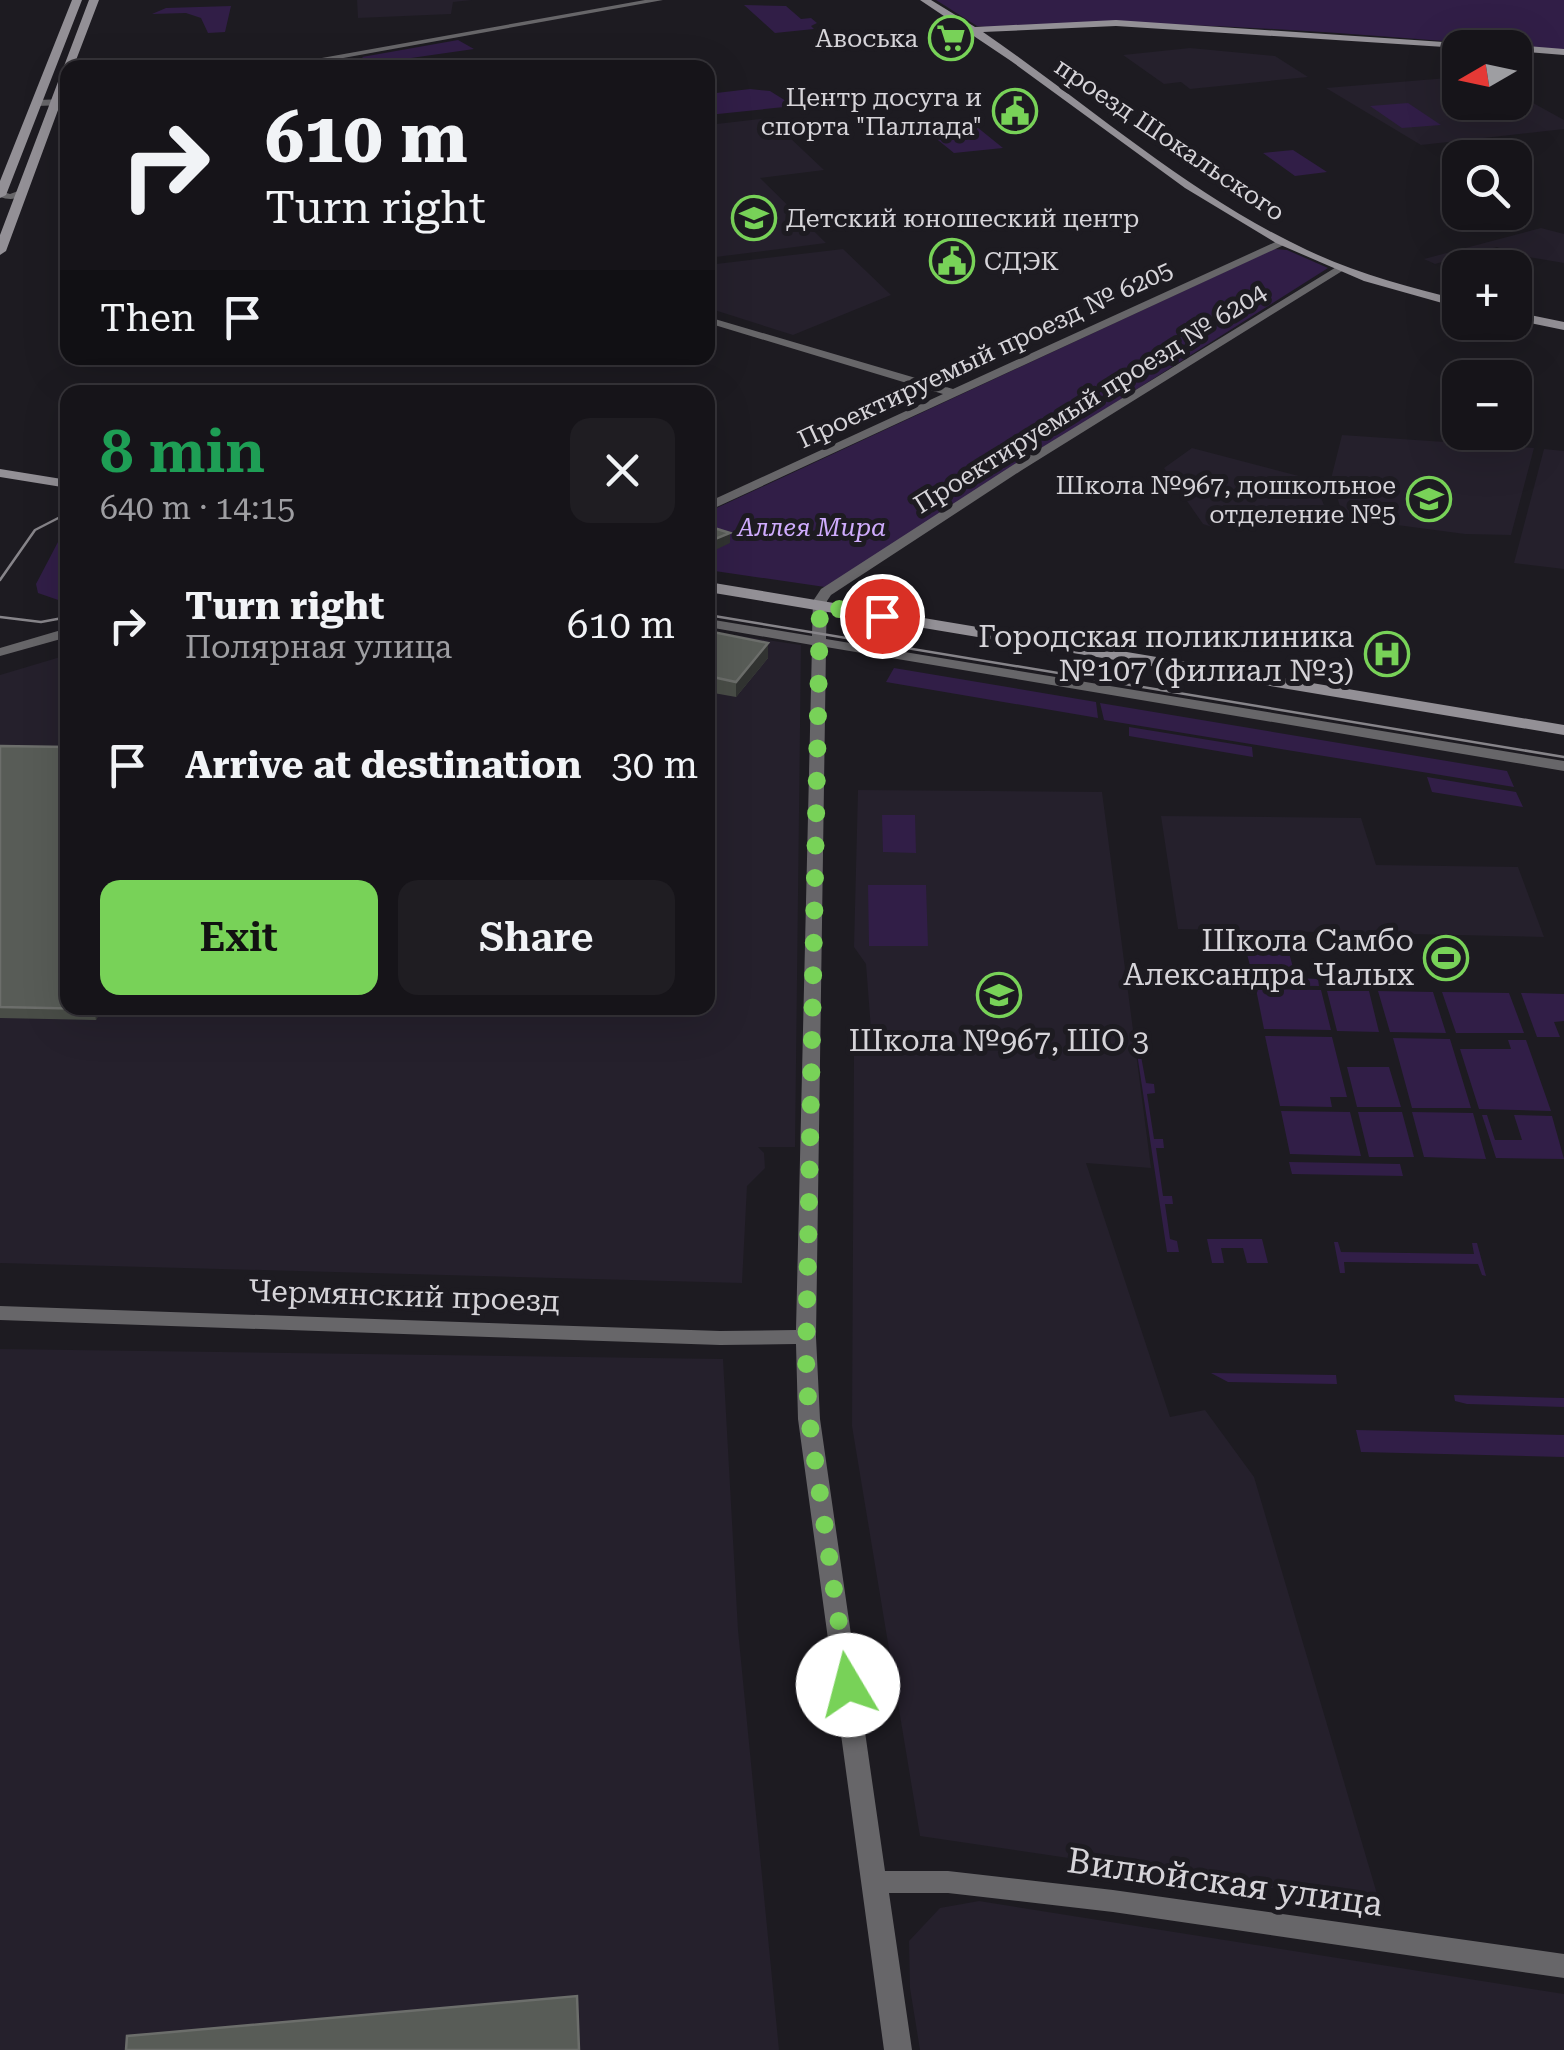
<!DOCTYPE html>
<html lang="en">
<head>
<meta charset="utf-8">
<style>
  :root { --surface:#161419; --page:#1f1d22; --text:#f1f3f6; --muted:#9e9ea2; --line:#353338; --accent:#78d258 }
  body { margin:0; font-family:"Roboto Serif",serif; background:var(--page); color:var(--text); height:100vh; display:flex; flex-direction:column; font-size:38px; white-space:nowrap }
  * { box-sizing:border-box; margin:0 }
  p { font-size:32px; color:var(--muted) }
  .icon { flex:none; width:55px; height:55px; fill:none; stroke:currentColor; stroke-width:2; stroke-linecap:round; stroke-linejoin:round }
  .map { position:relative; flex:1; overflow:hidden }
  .drawer { position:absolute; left:60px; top:385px; width:655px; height:630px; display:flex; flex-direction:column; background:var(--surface); border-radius:20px; box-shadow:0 10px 40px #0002,0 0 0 2px var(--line) }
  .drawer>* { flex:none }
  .hud { position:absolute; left:60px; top:60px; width:655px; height:305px; border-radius:20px; box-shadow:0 10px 40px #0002,0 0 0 2px var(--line); background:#161419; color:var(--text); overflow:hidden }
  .needle { width:65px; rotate:261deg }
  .tools { position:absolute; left:1442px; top:30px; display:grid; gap:20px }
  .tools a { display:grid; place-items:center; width:90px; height:90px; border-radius:20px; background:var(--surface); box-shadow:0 10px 40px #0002,0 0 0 2px var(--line); font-size:50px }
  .pin { position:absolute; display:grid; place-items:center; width:85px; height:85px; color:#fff; margin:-42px; border:5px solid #fff; border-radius:50%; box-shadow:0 2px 10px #0007 }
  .me { position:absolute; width:110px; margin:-55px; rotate:352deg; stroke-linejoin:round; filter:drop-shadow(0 0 8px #0008) }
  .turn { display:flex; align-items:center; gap:35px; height:210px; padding:0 40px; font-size:45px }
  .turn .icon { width:130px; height:130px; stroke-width:2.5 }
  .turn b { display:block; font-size:70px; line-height:85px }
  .then { display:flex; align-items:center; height:95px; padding:0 40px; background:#0003; gap:20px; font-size:38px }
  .round { display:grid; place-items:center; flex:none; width:105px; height:105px; border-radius:20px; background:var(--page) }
  .overview { display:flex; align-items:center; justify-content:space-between; height:170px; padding:0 40px }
  h1 { font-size:60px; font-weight:600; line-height:75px; color:#1e9e55 }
  .button { display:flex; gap:20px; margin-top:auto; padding:20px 40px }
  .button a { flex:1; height:115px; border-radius:20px; background:var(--accent); color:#111; font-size:40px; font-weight:600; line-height:115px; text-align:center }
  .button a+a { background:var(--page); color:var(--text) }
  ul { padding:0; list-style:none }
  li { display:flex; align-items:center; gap:30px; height:140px; padding:0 40px }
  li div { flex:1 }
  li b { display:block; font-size:38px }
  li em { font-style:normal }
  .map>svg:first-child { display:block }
</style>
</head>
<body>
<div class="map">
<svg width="1564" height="2050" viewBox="0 0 1564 2050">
  <rect width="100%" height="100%" fill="#1d1b21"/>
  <path fill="#25202c" d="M357,0H472L453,2L451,14L358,18Z
    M1190,48L1275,56L1308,77L1190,89L1181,82L1164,84L1123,55Z
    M1460,77V102H1515V93L1564,120V129L1421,145L1326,88Z
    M769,118L824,170L760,178L826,243L708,258V125Z
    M1541,228L1564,234V263L1516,255L1497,247L1435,264L1424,259Z
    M843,249L891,295L793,335L708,308V265Z
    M1342,435L1534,448L1511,535L1465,534L1344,518L1331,479Z
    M1192,448L1314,480L1329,518L1212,527L1203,524L1164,468Z
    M1544,449L1564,451V569L1514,563Z
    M708,631L801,645L795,1147H758L764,1153L765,1168L747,1186L742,1283L0,1263V675L67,655L68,1008H708Z
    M858,790L1102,792L1151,1168L1086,1163L1170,1417L1205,1410L1254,1477L1380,1904L920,1836L852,1426L854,1056L872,1043L866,964L854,947Z
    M1161,816L1361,818L1376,865L1518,867L1544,937L1178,929Z
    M0,1349L723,1359L738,1630L779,2050H0Z
    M979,1901L1564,1994V2050H920L910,1988L909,1941L940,1908Z"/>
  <path fill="#311e47" d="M936,0H1564V50C1372,37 1178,15 986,27L977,26Z
    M744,5L786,6L801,19L811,18L817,23L811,26L814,29L775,33Z
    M231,6L225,32L208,33L201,18L186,13L152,14L166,8Z
    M458,40L474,49L369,64L362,57Z
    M750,89L770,91L794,106L708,115V94Z
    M1408,103L1441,125L1402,128L1370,106Z
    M972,123L1003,148L954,153L923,128Z
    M1293,150L1327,172L1295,176L1263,153Z
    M1274,249L1287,250L1328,268L825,587L708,570V512Z
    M67,533V603L38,593L36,584L58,542Z
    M894,668L1096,702L1098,718L886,682Z
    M1100,703L1507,771L1514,787L1104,720Z
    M1129,727L1252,747L1253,757L1129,736Z
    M1427,777L1516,792L1523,807L1432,792Z
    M882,815H915L916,853L883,852Z
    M868,885H926L928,946H869Z
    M1289,953L1296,978L1318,979L1319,986L1255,985L1247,954Z
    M1256,989L1321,990L1331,1030L1264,1029Z
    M1327,991H1369L1379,1032L1337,1031Z
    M1378,991L1433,992L1446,1033L1390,1032Z
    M1442,992L1509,993L1524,1033H1456Z
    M1521,993L1564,994V1021L1554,1022L1560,1037H1537Z
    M1265,1036L1332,1037L1347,1097H1330L1332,1107L1280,1106Z
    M1393,1038L1450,1039L1471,1108H1412Z
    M1135,1040H1138L1146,1083L1154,1084L1155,1093L1147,1094L1154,1139H1163L1164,1148H1156L1163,1196H1172L1173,1204H1165L1170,1239L1177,1241L1179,1252H1167Z
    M1508,1040H1526L1551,1111L1479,1109L1460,1049H1511Z
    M1347,1067H1389L1401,1107H1357Z
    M1281,1111L1350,1112L1361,1156L1290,1154Z
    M1358,1112H1402L1414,1157H1369Z
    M1412,1112L1473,1113L1486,1159L1424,1157Z
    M1482,1115H1487L1495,1140H1522L1514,1115L1552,1116L1564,1159L1496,1158Z
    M1289,1162L1400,1164L1403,1176L1292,1174Z
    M1207,1239H1262L1268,1263H1247L1243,1248H1221L1224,1263H1212Z
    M1334,1242H1338L1341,1252L1474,1254L1472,1243H1477L1486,1276L1482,1275L1478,1264L1344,1262L1345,1273H1340Z
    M1211,1373L1336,1375L1337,1384L1228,1382Z
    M1454,1395L1564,1398V1407L1467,1404L1455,1401Z
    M1356,1430L1564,1435V1457L1361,1452Z"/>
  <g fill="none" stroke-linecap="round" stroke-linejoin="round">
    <path fill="#676669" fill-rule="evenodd" d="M645,0H663L288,68H266Z
      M68,99V105L36,106L32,103L36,100Z
      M21,190L26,193C18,200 9,200 0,197V191L10,194Z
      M1282,239L1287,242L1286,244L708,511V502L943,394L708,323V317L953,389Z
      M1338,266L1347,268L1022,470L831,595L827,601L826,639L1564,761V771L826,647L816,1337L820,1419L885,1871H948L1113,1890L1564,1954V1978L1113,1912L948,1893H889L912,2050H884L798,1419L796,1344L720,1345L0,1320V1306L720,1331L796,1330L812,645L708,627V619L812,636L813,601L821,589L1013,465Z
      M68,628V637L0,656V648Z"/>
    <path fill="#939096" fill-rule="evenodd" d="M72,0H82L6,195L0,198V181Z
      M89,0H99L73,68H68V83L6,251L0,255V235Z
      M920,0H931L975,27L1116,20L1503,46L1460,48L1116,26L983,32C1089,105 1189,195 1307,250C1356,273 1408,287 1460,300V308L1364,281L1276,243L1185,188L1011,61Z
      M1515,45L1564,49V55L1515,51V48H1511Z
      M1515,312L1564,322V330L1515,320Z
      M0,469L68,480V488L0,477Z
      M708,582L1564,725V735L708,592Z"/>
    <path stroke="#87858a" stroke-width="2.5" d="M0,580L35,530L68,513
      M708,615L1564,757
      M0,617L41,622L68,617"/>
  </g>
  <path fill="#494d47" d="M708,631L768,658L736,697L708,692Z
    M0,746L102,1008L96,1020L0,1018Z"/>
  <path fill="#313331" d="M730,533V543L709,553V543Z
    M768,643V658L736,697V682Z
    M94,1008H102L96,1020L94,1009Z"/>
  <path fill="#585c57" stroke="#6c6e6b" stroke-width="2.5" d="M708,527H711L730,533L708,542Z
    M708,631L768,643L736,682L708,676Z
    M0,746L68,747V1008H94V1009L0,1007Z
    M577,1996L579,2050H126L127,2036Z"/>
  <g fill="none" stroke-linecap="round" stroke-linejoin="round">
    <path stroke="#78d258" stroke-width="18" stroke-dasharray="0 32.4" d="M848,1685L809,1419L806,1359L820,606L882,616"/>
  </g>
  <defs>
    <symbol id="supermarket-ring" viewBox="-11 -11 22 22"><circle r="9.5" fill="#1d1b21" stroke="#78d258" stroke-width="1.5"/><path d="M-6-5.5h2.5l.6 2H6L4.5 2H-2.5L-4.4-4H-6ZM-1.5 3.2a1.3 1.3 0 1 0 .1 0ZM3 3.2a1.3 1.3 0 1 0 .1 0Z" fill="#78d258"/></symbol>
    <symbol id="civic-ring" viewBox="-11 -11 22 22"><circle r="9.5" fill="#1d1b21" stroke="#78d258" stroke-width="1.5"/><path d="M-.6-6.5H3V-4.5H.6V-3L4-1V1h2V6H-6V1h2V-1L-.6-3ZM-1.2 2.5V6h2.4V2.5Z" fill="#78d258"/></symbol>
    <symbol id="school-ring" viewBox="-11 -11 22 22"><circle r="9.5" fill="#1d1b21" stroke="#78d258" stroke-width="1.5"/><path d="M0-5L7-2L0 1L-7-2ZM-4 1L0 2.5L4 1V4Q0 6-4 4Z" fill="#78d258"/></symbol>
    <symbol id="hospital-ring" viewBox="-11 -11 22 22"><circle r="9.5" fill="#1d1b21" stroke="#78d258" stroke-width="1.5"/><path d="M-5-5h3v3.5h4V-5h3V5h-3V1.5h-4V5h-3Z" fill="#78d258"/></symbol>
    <symbol id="stadium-ring" viewBox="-11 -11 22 22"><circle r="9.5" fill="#1d1b21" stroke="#78d258" stroke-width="1.5"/><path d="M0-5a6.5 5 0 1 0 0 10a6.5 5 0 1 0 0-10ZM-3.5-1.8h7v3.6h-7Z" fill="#78d258"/></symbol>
  </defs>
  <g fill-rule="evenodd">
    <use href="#supermarket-ring" x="926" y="13" width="50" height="50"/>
    <use href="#civic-ring" x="990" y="86" width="50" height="50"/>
    <use href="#school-ring" x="729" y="193" width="50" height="50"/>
    <use href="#civic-ring" x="927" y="236" width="50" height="50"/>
    <use href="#school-ring" x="1404" y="474" width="50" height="50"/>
    <use href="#hospital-ring" x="1362" y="629" width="50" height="50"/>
    <use href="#stadium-ring" x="1421" y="933" width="50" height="50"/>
    <use href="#school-ring" x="974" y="970" width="50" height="50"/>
  </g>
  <g text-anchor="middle" stroke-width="10" stroke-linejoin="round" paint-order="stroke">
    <g font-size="25" fill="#d6d4d9" stroke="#1d1b21" text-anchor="end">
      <text x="918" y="47">Авоська</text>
      <text x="982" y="106">Центр досуга и<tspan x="982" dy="29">спорта "Паллада"</tspan></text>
      <text x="786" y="227" text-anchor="start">Детский юношеский центр</text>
      <text x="984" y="270" text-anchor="start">СДЭК</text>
      <text x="1396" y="494">Школа №967, дошкольное<tspan x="1396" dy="29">отделение №5</tspan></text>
    </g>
    <g font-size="25" fill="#d6d4d9" stroke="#1d1b21">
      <text transform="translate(1170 139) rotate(34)" y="9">проезд Шокальского</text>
      <text transform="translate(985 354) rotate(-25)" y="9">Проектируемый проезд № 6205</text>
      <text transform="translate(1090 398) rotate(-32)" y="9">Проектируемый проезд № 6204</text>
    </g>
    <g font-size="25" font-style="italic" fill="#cfacfd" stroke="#1d1b21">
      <text x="812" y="536">Аллея Мира</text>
    </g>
    <g font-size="30" fill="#d6d4d9" stroke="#1d1b21" text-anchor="end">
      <text x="1354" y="647">Городская поликлиника<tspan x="1354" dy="34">№107 (филиал №3)</tspan></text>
      <text x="1414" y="951">Школа Самбо<tspan x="1414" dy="34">Александра Чалых</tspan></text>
      <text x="999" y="1051" text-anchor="middle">Школа №967, ШО 3</text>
    </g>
    <g font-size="30" fill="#d6d4d9" stroke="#1d1b21">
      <text transform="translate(404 1296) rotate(2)" y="10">Чермянский проезд</text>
    </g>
    <g font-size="35" fill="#d6d4d9" stroke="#1d1b21">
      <text transform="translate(1225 1882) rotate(8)" y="12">Вилюйская улица</text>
    </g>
  </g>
</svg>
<div class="tools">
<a><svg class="needle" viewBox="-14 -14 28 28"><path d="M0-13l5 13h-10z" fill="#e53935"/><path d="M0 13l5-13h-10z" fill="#9e9ea2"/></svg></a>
<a><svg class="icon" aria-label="search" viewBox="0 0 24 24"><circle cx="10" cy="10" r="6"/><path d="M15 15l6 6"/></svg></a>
<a>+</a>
<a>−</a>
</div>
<div class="pin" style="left:882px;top:616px;background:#d93025"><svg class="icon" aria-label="arrive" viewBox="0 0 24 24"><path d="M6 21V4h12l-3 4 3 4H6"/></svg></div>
<svg class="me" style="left:848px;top:1685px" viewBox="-20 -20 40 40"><circle r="19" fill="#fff"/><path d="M0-13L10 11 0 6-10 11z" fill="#78d258"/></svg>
<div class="hud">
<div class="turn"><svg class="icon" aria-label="right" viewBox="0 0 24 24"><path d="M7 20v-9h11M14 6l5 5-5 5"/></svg><div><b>610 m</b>Turn right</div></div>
<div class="then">Then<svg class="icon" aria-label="arrive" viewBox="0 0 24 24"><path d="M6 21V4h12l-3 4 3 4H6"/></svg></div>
</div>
<section class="drawer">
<div class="overview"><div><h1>8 min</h1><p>640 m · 14:15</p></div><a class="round"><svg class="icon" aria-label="close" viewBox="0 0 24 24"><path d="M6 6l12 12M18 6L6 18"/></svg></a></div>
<ul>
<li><svg class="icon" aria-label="right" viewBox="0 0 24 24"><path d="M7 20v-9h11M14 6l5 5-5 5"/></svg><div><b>Turn right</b><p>Полярная улица</p></div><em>610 m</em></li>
<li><svg class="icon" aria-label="arrive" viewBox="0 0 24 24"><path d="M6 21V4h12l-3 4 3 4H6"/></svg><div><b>Arrive at destination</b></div><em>30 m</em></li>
</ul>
<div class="button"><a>Exit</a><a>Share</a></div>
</section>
</div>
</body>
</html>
